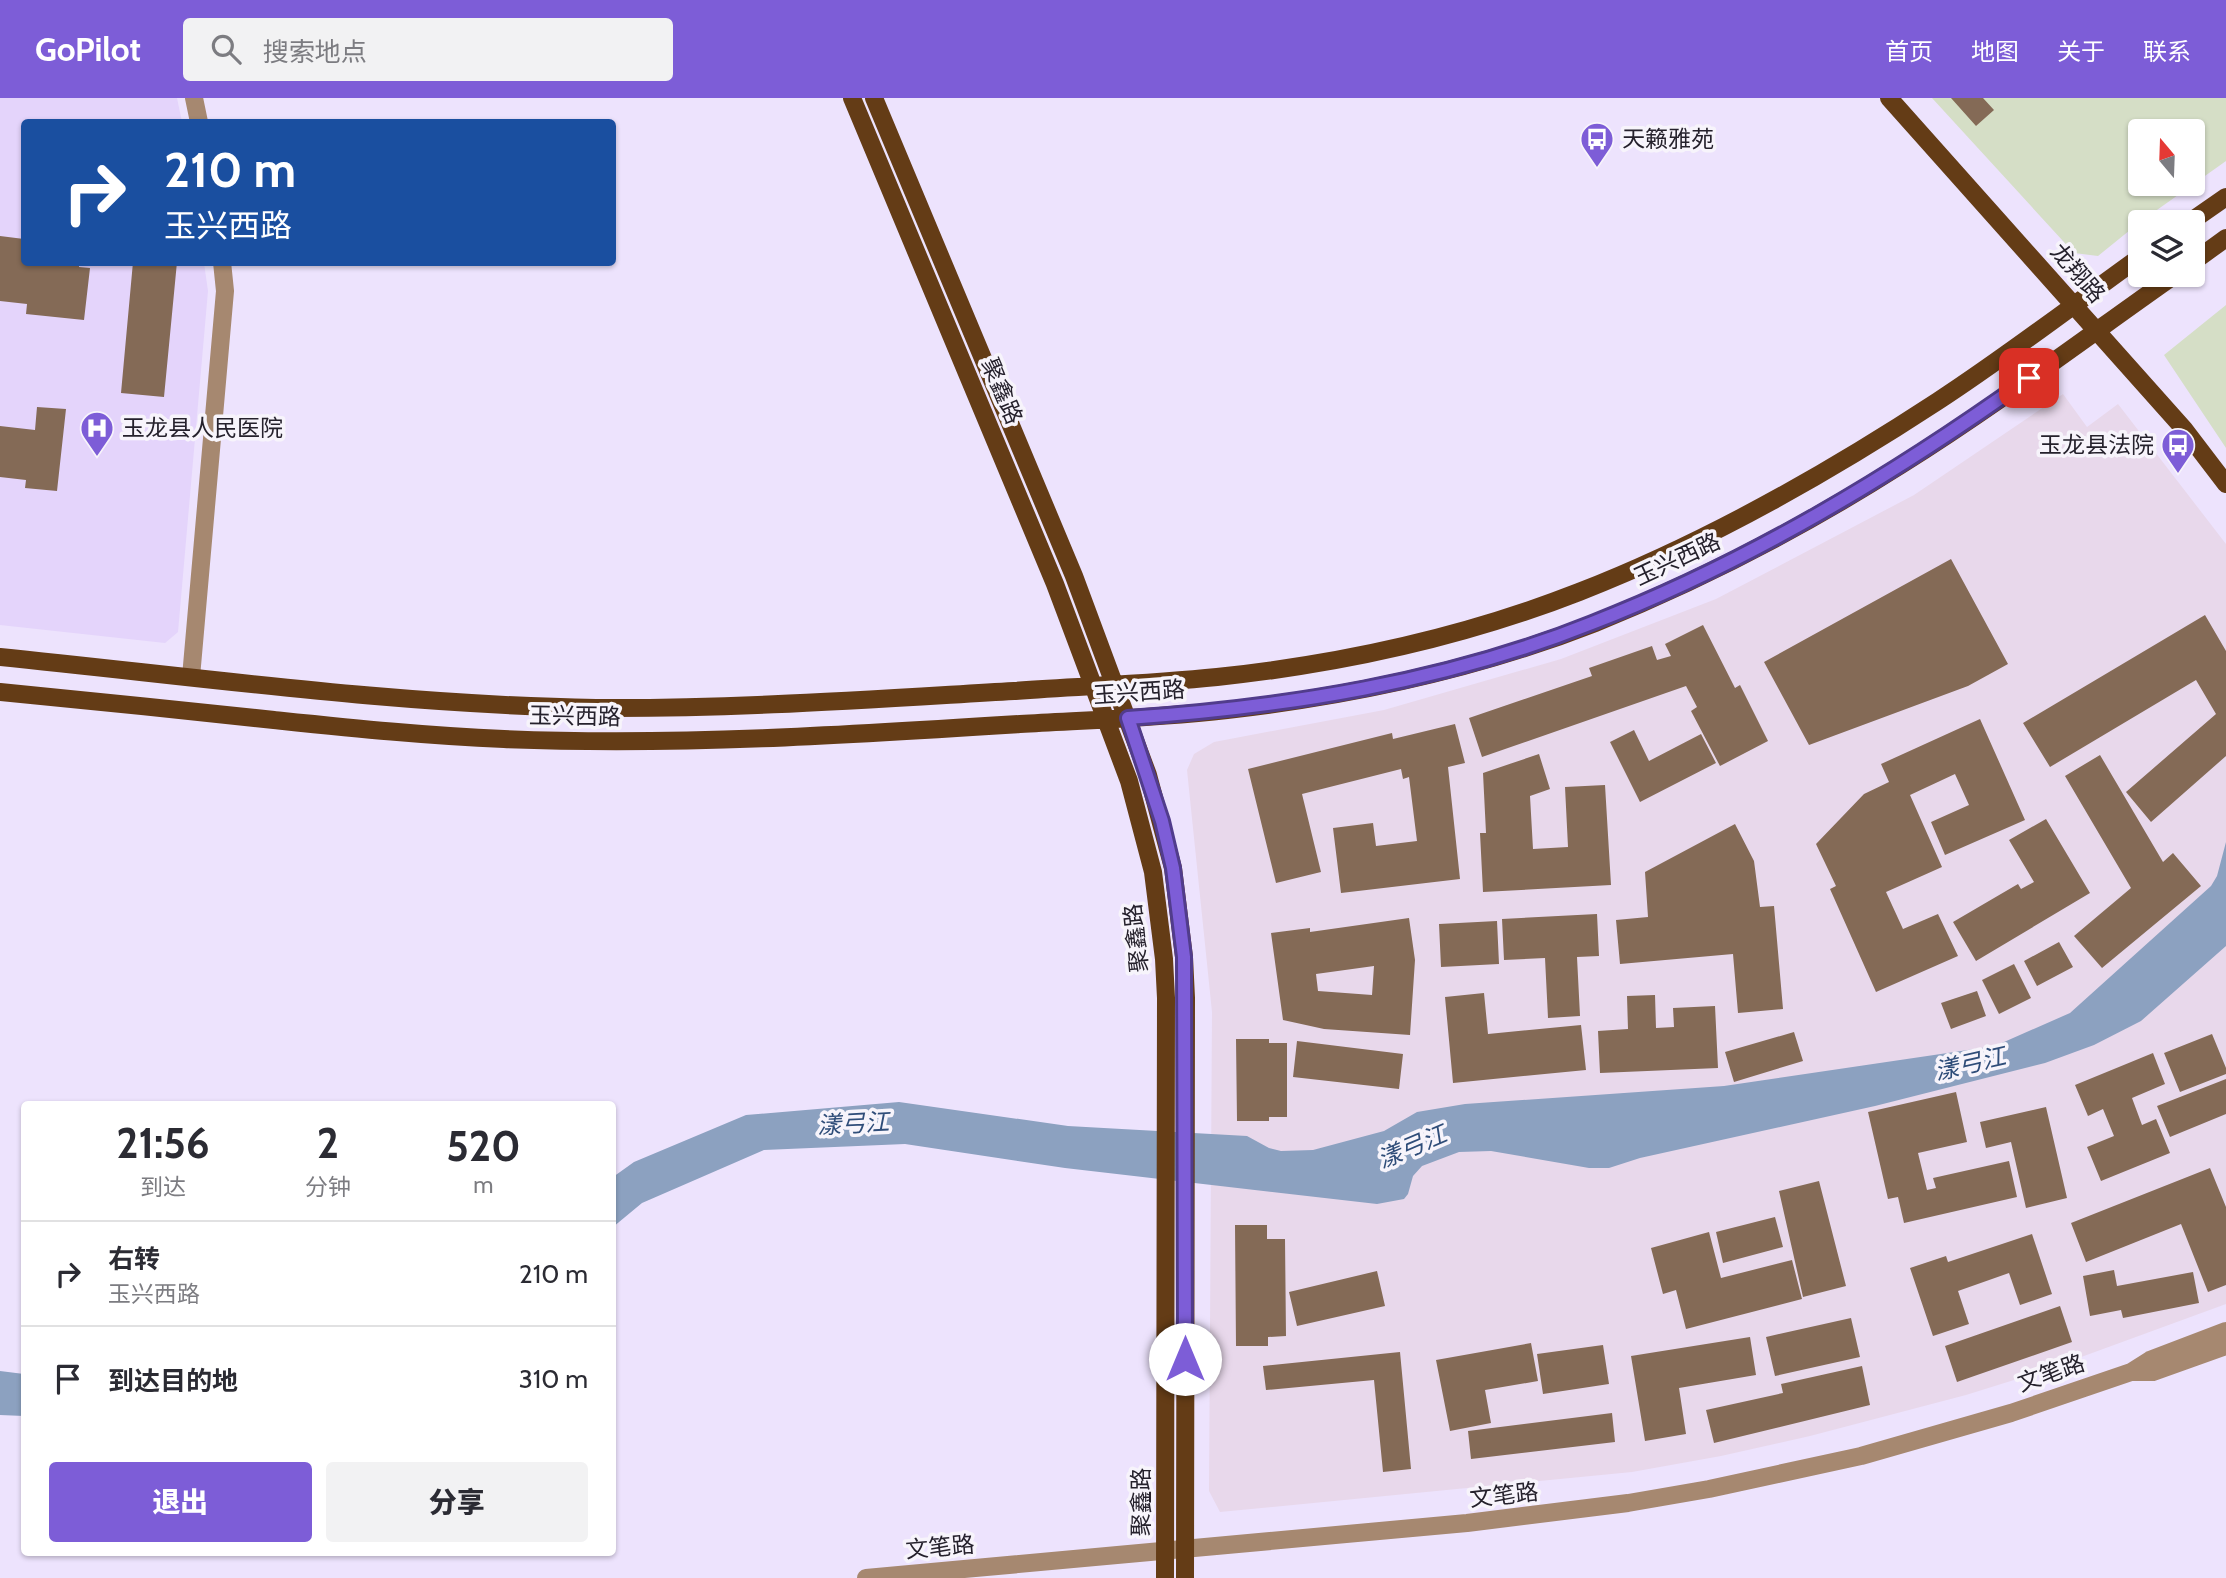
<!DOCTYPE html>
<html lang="zh">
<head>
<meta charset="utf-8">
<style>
  :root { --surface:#fff; --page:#f2f2f3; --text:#2b2b33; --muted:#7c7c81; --line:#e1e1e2; --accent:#7d5dd7 }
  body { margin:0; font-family:Cabin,"Noto Sans SC",sans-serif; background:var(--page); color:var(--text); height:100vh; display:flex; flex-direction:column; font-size:26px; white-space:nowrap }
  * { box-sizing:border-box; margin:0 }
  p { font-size:23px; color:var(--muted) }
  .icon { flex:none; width:38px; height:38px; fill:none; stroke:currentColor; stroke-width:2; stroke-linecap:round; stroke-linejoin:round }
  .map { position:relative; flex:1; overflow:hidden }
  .panel { position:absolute; left:21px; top:1003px; width:595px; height:455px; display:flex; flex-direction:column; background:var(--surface); border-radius:7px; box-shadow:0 2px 5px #0004 }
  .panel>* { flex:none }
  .banner { position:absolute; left:21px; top:21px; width:595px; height:147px; border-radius:7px; box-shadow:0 2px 5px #0004; background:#1a4fa0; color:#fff; overflow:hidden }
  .needle { width:46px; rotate:341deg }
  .tools { position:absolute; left:2128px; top:21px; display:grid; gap:14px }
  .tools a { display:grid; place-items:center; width:77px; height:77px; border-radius:7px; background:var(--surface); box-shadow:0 2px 5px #0004; font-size:35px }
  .pin { position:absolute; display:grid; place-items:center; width:60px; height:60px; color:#fff; margin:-30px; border-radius:14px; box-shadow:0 4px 10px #0006 }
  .me { position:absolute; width:77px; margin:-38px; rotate:0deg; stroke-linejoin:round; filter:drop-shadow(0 0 5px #0008) }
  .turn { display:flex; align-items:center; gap:24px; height:147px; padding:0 28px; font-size:32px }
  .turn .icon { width:91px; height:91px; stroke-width:2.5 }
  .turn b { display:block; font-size:49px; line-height:60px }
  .eta { display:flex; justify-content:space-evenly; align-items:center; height:119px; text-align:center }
  .eta b { font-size:42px; font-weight:800; line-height:49px }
  .cta { display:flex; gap:14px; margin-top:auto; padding:14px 28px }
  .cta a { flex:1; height:80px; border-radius:7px; background:var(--accent); color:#fff; font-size:28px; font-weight:800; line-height:80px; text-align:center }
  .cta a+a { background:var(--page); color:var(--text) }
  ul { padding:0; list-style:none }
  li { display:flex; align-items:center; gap:21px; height:105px; padding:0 28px; border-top:2px solid var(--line) }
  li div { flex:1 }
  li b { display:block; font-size:26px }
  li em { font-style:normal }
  header { display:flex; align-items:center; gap:42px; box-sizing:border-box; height:98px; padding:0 35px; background:var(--accent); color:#fff }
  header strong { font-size:33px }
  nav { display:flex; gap:38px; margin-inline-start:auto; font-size:24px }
  .search { width:490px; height:63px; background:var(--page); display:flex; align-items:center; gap:18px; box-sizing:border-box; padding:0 24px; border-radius:7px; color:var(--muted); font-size:26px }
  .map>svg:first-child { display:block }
</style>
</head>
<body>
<header>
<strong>GoPilot</strong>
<div class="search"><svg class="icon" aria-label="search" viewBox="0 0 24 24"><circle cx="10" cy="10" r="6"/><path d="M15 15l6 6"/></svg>搜索地点</div>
<nav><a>首页</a><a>地图</a><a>关于</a><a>联系</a></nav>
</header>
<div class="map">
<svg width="2226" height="1480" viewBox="0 0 2226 1480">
  <rect width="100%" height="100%" fill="#ede3fd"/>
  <path fill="#e8d8eb" d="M2063,296L2087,329L2118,306L2226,446V1206L2043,1273L1966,1297L1810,1338L1721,1358L1632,1374L1220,1414L1209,1393L1212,914L1187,672L1194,656L1214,644L1384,612L1561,561L1716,501L1914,397Z"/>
  <path fill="#e4d4fb" d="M0,0H177L182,24H24V164L204,165L208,193L178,534L165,545L0,527Z"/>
  <path fill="#d5dec6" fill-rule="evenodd" d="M1932,0H2226V63L2140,124L2098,158L2074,155ZM2140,33H2193V86H2140Z
    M2226,207V350L2164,257Z"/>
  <path fill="#8ca1c0" d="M2226,744V848L2141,923L2094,947L2045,965L1875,1008L1640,1060L1609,1070H1589L1491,1053L1459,1054L1422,1068L1413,1078L1408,1096L1404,1101L1377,1106L1065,1070L905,1046L764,1052L642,1105L613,1129V1079L634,1064L746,1017L899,1004L1068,1028L1247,1038L1269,1050L1281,1053L1313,1052L1384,1033L1417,1014L1465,1006L1724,988L1995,948L2070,915L2211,788L2217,778Z
    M0,1273L24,1276V1318L0,1317Z"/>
  <path fill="#846a56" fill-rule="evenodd" d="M1951,0H1983L1994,12L1976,28Z
    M0,138L24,141V164H79V169L90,170L84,222L26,216L27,206L0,203Z
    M133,164H177L164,299L121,295Z
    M37,309L66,311L57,393L25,390L26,382L0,379V328L35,332Z
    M1951,461L2008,566L1968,588L1809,647L1764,564Z
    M2205,517L2226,553V658L2151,724L2126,694L2216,616L2196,582L2050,669L2023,625Z
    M1703,527L1735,590L1740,587L1768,643L1720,668L1691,613L1697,609L1686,588L1482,659L1469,620L1592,578L1589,570L1652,548L1657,562L1671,558L1665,546Z
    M1980,621L2025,722L1945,757L1931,724L1969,707L1955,676L1910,697L1942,769L1886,794L1903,831L1938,816L1958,858L1876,894L1830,791L1836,788L1816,746L1864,696L1889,684L1881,666Z
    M1455,626L1465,665L1448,669L1460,781L1341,795L1333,730L1373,725L1376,748L1417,743L1409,679L1403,681L1401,671L1302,696L1321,774L1276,785L1248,671L1392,635L1393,641Z
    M1634,632L1649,663L1701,636L1716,665L1640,704L1610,644Z
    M1539,656L1550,691L1530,698L1533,751L1568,749L1565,689L1605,687L1611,787L1483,794L1480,735H1486L1483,675Z
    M2100,657L2163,764L2173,755L2201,788L2102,870L2074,838L2131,790L2065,678Z
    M2046,721L2090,795L1976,863L1953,824L2018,786L2021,791L2034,784L2009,742Z
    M1735,726L1754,763L1760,809L1774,808L1783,911L1738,915L1733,856L1620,866L1616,822L1648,819L1645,774Z
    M1597,816L1599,858L1577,859L1580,918L1548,920L1545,860L1504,862L1502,821Z
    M1409,820L1415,862L1410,937L1324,931L1283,922L1271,835L1310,830V834ZM1374,868L1372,897L1318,893L1316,876Z
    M1497,823L1499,866L1441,869L1439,826Z
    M2059,844L2073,869L2037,888L2024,863Z
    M2014,866L2031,900L1999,916L1982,882Z
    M1977,893L1986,918L1951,931L1941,905Z
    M1484,895L1488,936L1581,927L1586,972L1453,985L1445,899Z
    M1655,897L1656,930L1674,929L1673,910L1715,908L1718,970L1600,975L1598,933L1628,931L1627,898Z
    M1794,934L1803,963L1734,984L1725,954Z
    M2212,936L2226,970V976L2180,994L2164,955Z
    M1236,941H1269V945H1287V1019H1269V1023H1237Z
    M1297,943L1403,956L1399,991L1293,979Z
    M2153,955L2165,986L2132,1000L2142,1027L2156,1021L2170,1055L2101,1083L2087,1049L2114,1038L2103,1011L2088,1018L2075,987Z
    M2226,981V1016L2170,1039L2157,1008Z
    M1956,994L1967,1044L1918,1055L1927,1092L1936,1090L1933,1080L2009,1063L2017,1099L1904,1125L1898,1099L1888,1101L1868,1014Z
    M2046,1009L2067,1100L2026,1110L2011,1044L1986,1050L1980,1024Z
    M2210,1070L2226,1109V1187L2208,1194L2181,1126L2086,1164L2071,1125Z
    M1819,1083L1846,1188L1803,1199L1779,1093Z
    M1775,1119L1783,1149L1723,1165L1716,1134Z
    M1235,1127H1267V1141H1285L1286,1238L1268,1239V1248H1236Z
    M1709,1134L1721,1180L1792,1162L1802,1201L1686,1231L1676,1192L1663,1196L1651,1150Z
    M2032,1136L2052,1196L2020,1207L2009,1175L1958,1193L1969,1226L1933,1238L1910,1170L1946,1158L1948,1164Z
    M2114,1172L2117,1188L2193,1174L2199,1205L2123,1220L2121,1212L2090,1218L2083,1178Z
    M1377,1173L1385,1208L1297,1228L1289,1194Z
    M2060,1208L2072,1244L1957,1284L1945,1248Z
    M1851,1220L1860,1259L1775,1278L1766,1239Z
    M1750,1239L1756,1277L1679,1290L1686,1336L1645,1343L1631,1258Z
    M1531,1245L1538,1283L1485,1292L1491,1325L1450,1333L1436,1262Z
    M1603,1247L1609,1286L1543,1296L1537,1256Z
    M1400,1254L1411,1371L1383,1374L1374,1282L1266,1292L1263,1268Z
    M1862,1268L1870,1307L1714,1345L1706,1312L1783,1295L1781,1286Z
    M1612,1315L1615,1344L1471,1361L1468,1333Z"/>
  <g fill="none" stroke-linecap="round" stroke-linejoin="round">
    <path stroke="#a68870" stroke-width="18" d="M194,0L199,24
      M191,579L225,193L222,164
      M2131,1274H2153L2226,1248
      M866,1480L1467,1425L1628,1405L1709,1391L1861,1358L2011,1315L2131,1274L2150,1262L2226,1233"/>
    <path stroke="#643c16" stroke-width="18" d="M852,0L1055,486L1129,683L1153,774L1164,861L1166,900L1165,1480
      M874,0L1074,478L1148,677L1173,770L1184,859L1186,900L1185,1480
      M1889,0L2184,331L2226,386
      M2190,124L2226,99
      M2193,164L2226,140
      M0,559C198,579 397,607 596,610C736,611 875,601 1014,593C1082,588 1150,586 1217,579C1340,566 1464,539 1579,494C1705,445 1825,377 1938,303C2007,258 2073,207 2140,159
      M0,594C91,603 183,612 274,622C351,630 427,638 504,641C676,648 848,637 1020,626C1089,622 1158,620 1227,612C1351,598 1478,571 1595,525C1701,482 1805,428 1901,367C1995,308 2084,241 2175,177"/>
  </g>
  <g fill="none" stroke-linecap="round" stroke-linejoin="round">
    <defs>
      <path id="route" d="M1185,1261L1184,859L1173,770L1162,723L1128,620C1286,609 1445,584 1592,525C1749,464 1893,377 2029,280"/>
    </defs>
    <use href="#route" stroke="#513c8c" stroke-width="18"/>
    <use href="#route" stroke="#7d5dd7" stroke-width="12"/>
  </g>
  <defs>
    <symbol id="bus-pin" viewBox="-11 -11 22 30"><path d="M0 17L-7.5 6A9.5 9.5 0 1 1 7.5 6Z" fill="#7d5dd7" stroke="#f7f4fb"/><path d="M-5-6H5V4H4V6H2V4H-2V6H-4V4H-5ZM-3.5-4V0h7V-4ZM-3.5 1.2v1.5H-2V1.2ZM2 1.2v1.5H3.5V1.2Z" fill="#fff"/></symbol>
    <symbol id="hospital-pin" viewBox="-11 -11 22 30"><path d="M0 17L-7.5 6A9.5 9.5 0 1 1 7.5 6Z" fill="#7d5dd7" stroke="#f7f4fb"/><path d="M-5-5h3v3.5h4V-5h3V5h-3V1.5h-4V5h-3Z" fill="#fff"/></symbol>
  </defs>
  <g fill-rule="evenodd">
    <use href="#bus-pin" x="1578" y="22" width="38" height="52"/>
    <use href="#hospital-pin" x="78" y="311" width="38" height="52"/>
    <use href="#bus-pin" x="2159" y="328" width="38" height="52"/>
  </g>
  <g text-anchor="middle" stroke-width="7" stroke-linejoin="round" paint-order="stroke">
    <g font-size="23" fill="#25212c" stroke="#f7f4fb" text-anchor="start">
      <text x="1622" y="49">天籁雅苑</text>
      <text x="122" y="338">玉龙县人民医院</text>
      <text x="2154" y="355" text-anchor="end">玉龙县法院</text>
    </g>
    <g font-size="23" fill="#25212c" stroke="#f7f4fb">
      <text transform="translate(2078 175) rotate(49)" y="8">龙翔路</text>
      <text transform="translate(1002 293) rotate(67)" y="8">聚鑫路</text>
      <text transform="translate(1677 461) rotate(-25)" y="8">玉兴西路</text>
      <text transform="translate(1139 594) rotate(-4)" y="8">玉兴西路</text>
      <text transform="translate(575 618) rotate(1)" y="8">玉兴西路</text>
      <text transform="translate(1136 840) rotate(-96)" y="8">聚鑫路</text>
      <text transform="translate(2051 1275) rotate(-19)" y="8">文笔路</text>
      <text transform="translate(1504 1397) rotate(-6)" y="8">文笔路</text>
      <text transform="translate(1141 1404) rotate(-90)" y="8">聚鑫路</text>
      <text transform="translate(940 1449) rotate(-5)" y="8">文笔路</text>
    </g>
    <g font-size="24" font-style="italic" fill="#2f4d79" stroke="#f7f4fb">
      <text transform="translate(1970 966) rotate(-13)" y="8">漾弓江</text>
      <text transform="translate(853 1026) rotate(-3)" y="8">漾弓江</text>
      <text transform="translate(1412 1049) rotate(-23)" y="8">漾弓江</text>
    </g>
  </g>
</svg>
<div class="tools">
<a><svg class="needle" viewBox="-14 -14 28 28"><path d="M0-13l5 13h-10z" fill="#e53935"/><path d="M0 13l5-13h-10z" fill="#7c7c81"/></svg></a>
<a><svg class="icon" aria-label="layers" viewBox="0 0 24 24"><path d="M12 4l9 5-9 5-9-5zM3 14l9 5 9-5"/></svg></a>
</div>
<div class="pin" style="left:2029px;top:280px;background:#d93025"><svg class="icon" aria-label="arrive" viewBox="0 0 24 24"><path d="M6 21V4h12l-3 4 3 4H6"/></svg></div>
<svg class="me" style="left:1185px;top:1261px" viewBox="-20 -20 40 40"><circle r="19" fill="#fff"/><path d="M0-13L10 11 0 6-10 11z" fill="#7d5dd7"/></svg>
<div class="banner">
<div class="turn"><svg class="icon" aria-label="right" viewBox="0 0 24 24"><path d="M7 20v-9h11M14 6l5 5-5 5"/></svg><div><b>210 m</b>玉兴西路</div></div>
</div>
<section class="panel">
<div class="eta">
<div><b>21:56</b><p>到达</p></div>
<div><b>2</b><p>分钟</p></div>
<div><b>520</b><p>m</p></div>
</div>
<ul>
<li><svg class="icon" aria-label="right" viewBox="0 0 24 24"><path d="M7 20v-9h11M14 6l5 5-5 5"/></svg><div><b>右转</b><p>玉兴西路</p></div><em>210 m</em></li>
<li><svg class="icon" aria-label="arrive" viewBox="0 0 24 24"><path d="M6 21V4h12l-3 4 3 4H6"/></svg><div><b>到达目的地</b></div><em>310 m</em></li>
</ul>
<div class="cta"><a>退出</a><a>分享</a></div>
</section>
</div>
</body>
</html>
